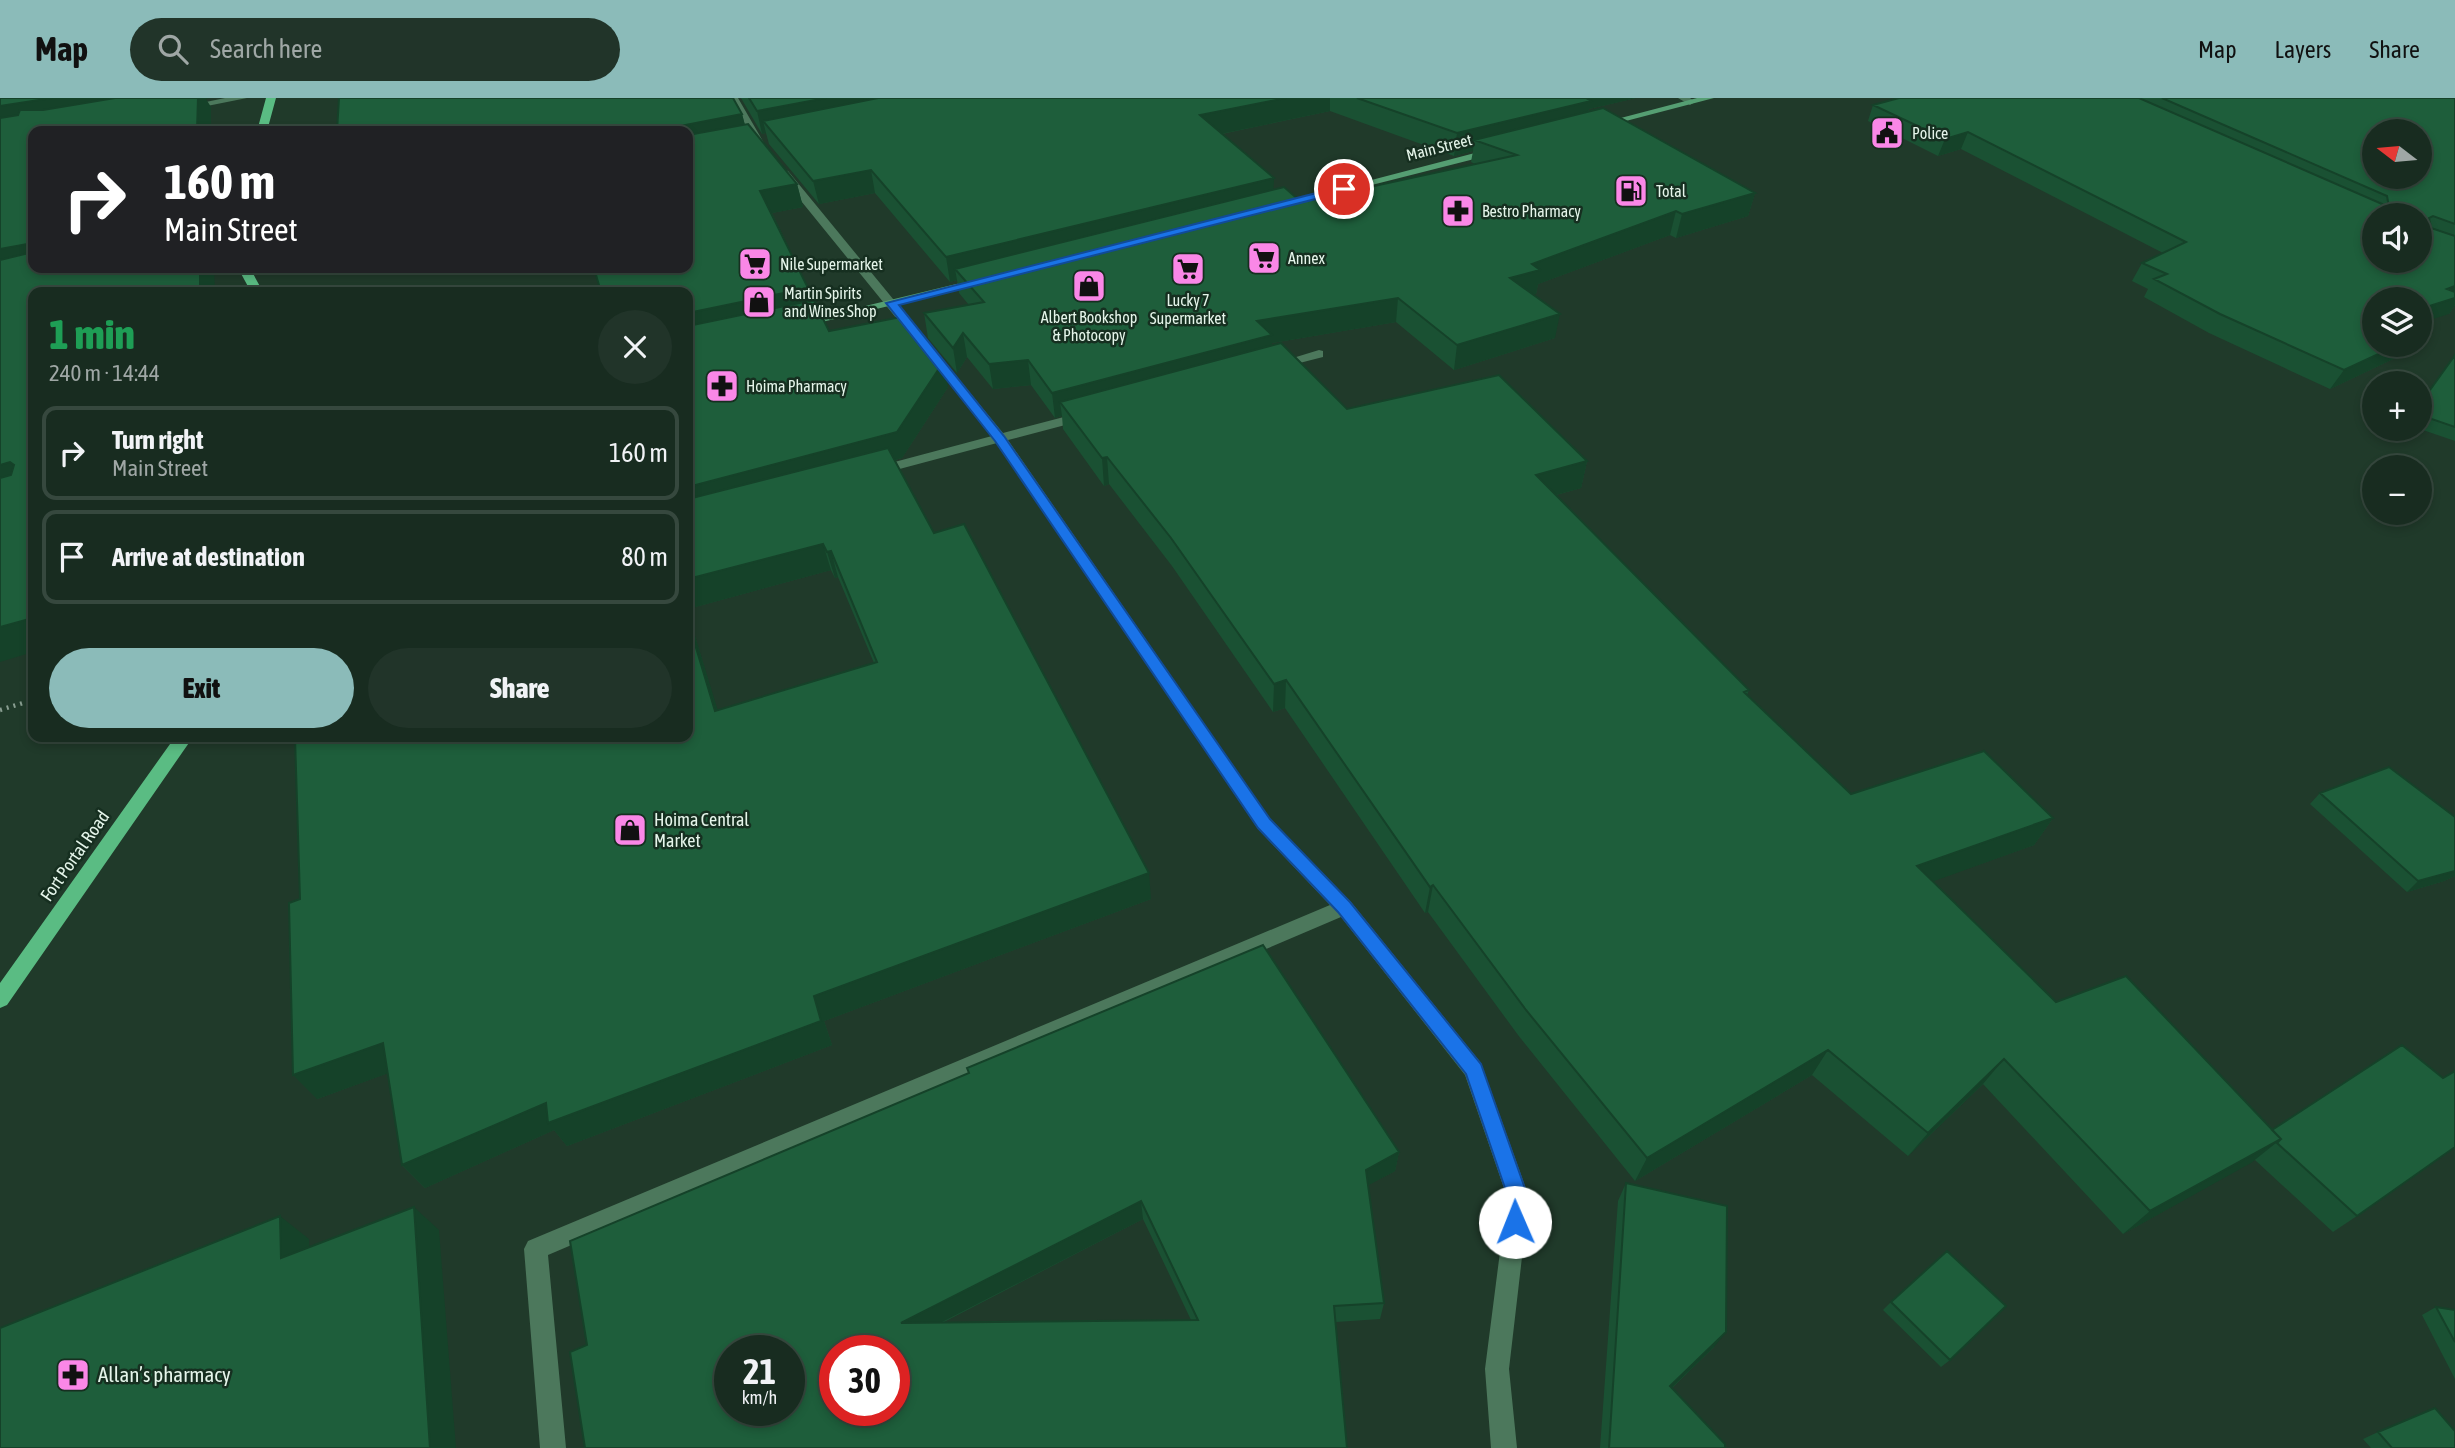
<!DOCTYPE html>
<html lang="en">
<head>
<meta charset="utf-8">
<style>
  :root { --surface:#182c20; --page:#213429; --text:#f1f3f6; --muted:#9fa7a5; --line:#36483e; --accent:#8bbbb9 }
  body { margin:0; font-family:"Asap Condensed",sans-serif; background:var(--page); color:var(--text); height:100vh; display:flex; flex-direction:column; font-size:26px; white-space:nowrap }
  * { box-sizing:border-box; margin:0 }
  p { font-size:23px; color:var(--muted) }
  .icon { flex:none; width:38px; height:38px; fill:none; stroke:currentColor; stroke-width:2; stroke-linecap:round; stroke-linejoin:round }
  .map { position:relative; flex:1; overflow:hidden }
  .sheet { position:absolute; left:28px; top:189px; width:665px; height:455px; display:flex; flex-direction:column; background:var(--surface); border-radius:14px; box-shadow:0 4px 10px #0003,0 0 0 2px var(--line) }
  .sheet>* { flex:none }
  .hud { position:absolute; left:28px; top:28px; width:665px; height:147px; border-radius:14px; box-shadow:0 4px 10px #0003,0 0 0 2px var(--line); background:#202124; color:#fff; overflow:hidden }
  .needle { width:46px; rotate:286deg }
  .controls { position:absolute; left:2362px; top:21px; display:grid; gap:14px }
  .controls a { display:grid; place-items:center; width:70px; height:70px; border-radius:50%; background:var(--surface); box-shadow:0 4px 10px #0003,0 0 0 2px var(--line); font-size:35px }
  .speed { position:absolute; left:714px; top:1237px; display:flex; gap:14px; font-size:35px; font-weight:700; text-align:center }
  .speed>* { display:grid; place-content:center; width:91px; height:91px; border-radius:50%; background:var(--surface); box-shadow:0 4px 10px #0003,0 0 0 2px var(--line); line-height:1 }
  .speed small { font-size:18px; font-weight:400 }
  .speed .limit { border:10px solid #d22; background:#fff; color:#111 }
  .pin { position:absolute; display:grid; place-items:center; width:60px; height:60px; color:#fff; margin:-30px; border:4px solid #fff; border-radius:50%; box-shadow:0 2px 7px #0007 }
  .me { position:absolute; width:77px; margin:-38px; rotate:359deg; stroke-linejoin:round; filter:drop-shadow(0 0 5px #0008) }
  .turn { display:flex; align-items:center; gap:24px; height:147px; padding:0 21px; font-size:32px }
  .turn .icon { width:91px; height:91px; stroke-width:2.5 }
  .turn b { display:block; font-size:49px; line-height:60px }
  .round { display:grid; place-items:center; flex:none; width:74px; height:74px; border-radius:37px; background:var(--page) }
  .head { display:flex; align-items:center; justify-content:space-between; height:119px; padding:0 21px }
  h1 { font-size:42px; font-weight:800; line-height:52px; color:#1e9e55 }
  .cta { display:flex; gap:14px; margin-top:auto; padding:14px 21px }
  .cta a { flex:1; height:80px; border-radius:42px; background:var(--accent); color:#111; font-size:28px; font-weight:800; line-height:80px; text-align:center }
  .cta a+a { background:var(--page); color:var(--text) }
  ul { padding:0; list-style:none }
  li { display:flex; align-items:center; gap:21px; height:94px; margin:0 14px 10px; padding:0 7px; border:4px solid var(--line); border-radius:14px }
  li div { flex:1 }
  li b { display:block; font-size:26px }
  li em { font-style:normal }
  header { display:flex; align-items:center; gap:42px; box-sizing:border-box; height:98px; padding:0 35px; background:var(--accent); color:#111 }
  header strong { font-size:33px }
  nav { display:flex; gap:38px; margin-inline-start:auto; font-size:24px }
  .search { width:490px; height:63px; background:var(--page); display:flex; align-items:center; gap:18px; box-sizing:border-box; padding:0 24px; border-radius:38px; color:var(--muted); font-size:26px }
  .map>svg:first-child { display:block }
</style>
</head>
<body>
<header>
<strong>Map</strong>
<div class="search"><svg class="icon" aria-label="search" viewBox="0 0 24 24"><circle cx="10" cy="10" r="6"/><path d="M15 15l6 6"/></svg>Search here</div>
<nav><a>Map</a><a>Layers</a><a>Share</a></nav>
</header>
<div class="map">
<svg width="2455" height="1350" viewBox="0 0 2455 1350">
  <rect width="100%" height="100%" fill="#203a2a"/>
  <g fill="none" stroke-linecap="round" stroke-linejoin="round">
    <path stroke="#899e91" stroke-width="4.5" stroke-dasharray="2 5" stroke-linecap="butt" d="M0,612L33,602"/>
    <path fill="#4c785c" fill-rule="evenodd" d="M225,0H247L187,12L182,9Z
      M728,0H738L764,45L763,47H755Z
      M1678,0H1690L1695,4L1690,7Z
      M784,72L788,73L1003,335L1083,314L1088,315V321L1008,342L1270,721L1351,804L1481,965L1529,1099L1509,1271L1517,1350H1491L1485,1271L1507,1099L1465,977L1341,819L548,1157L566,1350H540L524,1151L528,1143L1330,807L1258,731L997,345L877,377L872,376V370L992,338L780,77L779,75Z
      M1319,252L1323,253V259L1276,271L1270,267Z"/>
    <path fill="#559e72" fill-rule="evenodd" d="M1697,0H1714L1599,30L1594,27Z
      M1494,50L1499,53L1498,55L1277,111L1272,108Z
      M981,180L987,183L985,185L801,229L795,225Z"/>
    <path fill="#5abc83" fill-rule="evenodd" d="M266,0H276L267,33H257Z
      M238,170H250L263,194H251Z
      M175,639H193L7,907L0,910V885Z"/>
  </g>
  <path fill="#1a5133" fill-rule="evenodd" d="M741,0H1636L1589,11V14L1755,95L1748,118L1676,140L1670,137L1538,186L1536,196H1533L1555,240L1454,272L1396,224L1272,245V247L1347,311L1587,363L1581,390L1556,397L1749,592L1747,597L1851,696L2053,720L2034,747L1933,783L2056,904L2272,1032L2357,1118L2333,1134L2255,1062L2123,1136L1983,986L1908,1058L1812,977L1635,1083L1518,937L1428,814L1425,815L1285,610L1273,614L1172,468L1109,386L1104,388L1063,331L1062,318L1055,320L1031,287L993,291L967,259L957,275L928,240L924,215L969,207L959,195L957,182L950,184L875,95L819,106L769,46L766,35L762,36ZM1330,13L1454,58L1473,53L1471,64L1475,66L1301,104L1273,92L1222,36Z
    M1899,0H2455V207L2449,216L2420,201L2375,247H2417L2414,251L2330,291L2209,235L2144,199L2148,191L2132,183L2142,165L2163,155L1961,51L1938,58L1868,23L1873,7Z
    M742,16L745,27L797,86L803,109L772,115L808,190L811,203L829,233L948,289L902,360L895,362L934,435L1151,801L824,923L832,947L567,1048L554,1032L425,1090L402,1067L388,975L317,1001L300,801L688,639V515L717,612L874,565L838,479L835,480L831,472L688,511Z
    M2455,257V343L2420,331V306Z
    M2320,695L2455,719V778L2444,783L2407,794L2310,706Z
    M968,976L1399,1054L1395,1073L1368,1087L1384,1205L1380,1221L1336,1224L587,1247ZM1143,1121L1191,1222L942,1225Z
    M1626,1085L1714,1249L1672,1290L1725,1350H1600L1618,1103Z
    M1891,1204L1950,1262L1941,1269L1883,1212Z
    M2436,1209L2455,1212V1281L2422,1217Z
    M2378,1334L2455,1350H2371L2363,1341Z"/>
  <path fill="#154229" d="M52,0H210L206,1L211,9V33L0,34V8Z
    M826,0H945L763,23L766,35L762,36L757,13Z
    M1286,0H1330V13L1201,40L1200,17Z
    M1572,0H1636L1589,11L1586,25L1474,42L1473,53L1454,58L1457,35Z
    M742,16L748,39L688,50V33H679L681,28Z
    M1968,34L1961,51L1938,58L1945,41Z
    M871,72L875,95L819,106L813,83Z
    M1274,80L1273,103L955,171L957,182L950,184L946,159Z
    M797,86L803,109L767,116L760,93Z
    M1755,95L1748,118L1676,140L1682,116Z
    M1676,113L1670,137L1538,186L1536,196L1506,204L1510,180L1532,166Z
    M33,145V170L0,179V151Z
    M200,170H214L215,194H200Z
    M2455,188V207L2449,216L2420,225V211L2447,191Z
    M808,190L814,215L688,242V215Z
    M1398,200L1396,224L1272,245L1271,262L1060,304L1062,318L1055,320L1052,295L1257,223Z
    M1560,216L1555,240L1454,272L1457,247Z
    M2427,233L2420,243V236Z
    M963,235L967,259L957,275L953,250Z
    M2398,247H2417L2414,251L2330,291L2344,272Z
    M1028,262L1031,287L993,291L989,266Z
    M944,263L948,289L902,360L688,417V389Z
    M1107,359L1109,386L1104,388L1102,360Z
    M1587,363L1581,390L1530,404L1536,377Z
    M10,364L32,391L0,400V367Z
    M823,446L831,472L688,511V481Z
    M831,453L838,479L835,480L827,454Z
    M688,515L726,639L715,613L688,523Z
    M33,520V554L0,564V529Z
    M1286,582L1285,610L1273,614L1274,586Z
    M2053,720L2034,747L1901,795L1917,768Z
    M2455,773V778L2444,783L2407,794L2418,783Z
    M1149,775L1151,801L824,923L832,947L567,1048L554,1032L425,1090L402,1067L546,1005L814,898Z
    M1433,787L1428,814L1425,815L1430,789Z
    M383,945L405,969L317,1001L293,977Z
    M1828,952L1812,977L1635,1083L1647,1060Z
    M2004,961L1983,986L1908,1058L1928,1035Z
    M2281,1041L2251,1065L2123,1136L2150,1113Z
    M1399,1054L1395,1073L1363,1090L1366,1072Z
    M1141,1103L1143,1121L909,1241L901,1225Z
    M414,1109L439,1132L456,1350H430Z
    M280,1118L309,1141L311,1182L281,1160Z
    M1726,1234L1714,1249L1659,1302L1670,1288Z"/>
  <path fill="#1e5e3b" stroke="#154229" stroke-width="2" fill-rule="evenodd" d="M0,0H52L0,8Z
    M115,0H198L197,33H33V145L0,151V20L18,17L20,12H43Z
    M339,0H733L742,16L681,28L679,33H529V32L520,33H337Z
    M749,0H826L757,13Z
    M878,0H1286L1200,17L1274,80L946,159L871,72L813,83L763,23Z
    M1357,0H1586L1591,3L1457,35Z
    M1899,0H2139L2389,109L2387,98L2162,0H2455V126L2433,118L2429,120L2431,130L2455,138V188L2447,191L2455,194V200L2420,211V201H2375V247H2398L2344,272L2220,216L2154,181L2167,176L2142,165L2186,144L1968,34L1945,41L1873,7ZM2375,33H2420V79H2375ZM2375,117H2420V163H2375Z
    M1603,10L1755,95L1682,116L1676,113L1532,166L1540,172L1510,180L1560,216L1457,247L1398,200L1257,223L1272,237L1052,295L1028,262L989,266L963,235L953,250L924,215L984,204L955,171L1284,89L1301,104L1517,57L1474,42Z
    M748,26L797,86L760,93L808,190L688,215V194H601L594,170H688V37Z
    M33,154V170H200V194H33V520L0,529V380L11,377L14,367L10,364L0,367V162Z
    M814,202L829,233L906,218L944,263L897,334L688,389V228Z
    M2420,230L2427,233L2420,236Z
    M1281,245L1347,311L1499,277L1587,363L1536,377L1749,592L1744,594L1851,696L1984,653L2053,720L1917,768L2056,904L2126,878L2281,1041L2150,1113L2004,961L1928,1035L1828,952L1647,1060L1526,912L1433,787L1430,789L1286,582L1274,586L1171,440L1107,359L1102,360L1060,304Z
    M2455,257V329L2420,317V306Z
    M888,350L934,435L964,426L1149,775L814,898L821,923L548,1025L546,1005L402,1067L383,945L293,977L289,805L300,801L295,639H688V523L715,613L877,564L831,453L827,454L823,446L688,481V401Z
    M2389,669L2455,719V773L2418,783L2320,695Z
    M1263,847L1399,1054L1366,1072L1384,1205L1334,1208L1347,1350H585L570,1254L587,1247L570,1143L969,975L967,970ZM1141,1103L1198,1222L901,1225ZM730,1253H789V1312H730ZM835,1253H894V1312H835Z
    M2402,947L2443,980L2455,973V1049L2357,1118L2277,1045L2281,1041L2272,1032Z
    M1626,1085L1727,1108L1726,1234L1670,1288L1725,1346V1350H1609Z
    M414,1109L430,1350H0V1230L280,1118L281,1160Z
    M1947,1153L2006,1208L1950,1262L1891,1204Z
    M2436,1209L2455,1212V1244Z
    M2435,1310L2455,1333V1350H2392L2378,1334Z"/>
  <path fill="#1a73e8" stroke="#114b97" stroke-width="2" d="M1344,88L1347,93L899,207L1004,338L1270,721L1350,804L1481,966L1528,1099L1522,1131L1515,1134L1508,1131L1505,1124L1508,1099L1466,976L1338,814L1258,730L995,343L886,205Z"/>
  <defs>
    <symbol id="civic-square" viewBox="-11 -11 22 22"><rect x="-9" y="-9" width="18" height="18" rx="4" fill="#fa87e7" stroke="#162f20"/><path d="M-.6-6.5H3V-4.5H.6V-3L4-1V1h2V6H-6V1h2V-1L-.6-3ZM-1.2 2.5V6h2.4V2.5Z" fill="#111"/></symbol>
    <symbol id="fuel-square" viewBox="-11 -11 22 22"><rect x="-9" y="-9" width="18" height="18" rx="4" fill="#fa87e7" stroke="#162f20"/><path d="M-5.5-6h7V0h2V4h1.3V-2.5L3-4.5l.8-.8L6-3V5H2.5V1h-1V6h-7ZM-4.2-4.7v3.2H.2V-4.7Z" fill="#111"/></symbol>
    <symbol id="pharmacy-square" viewBox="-11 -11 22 22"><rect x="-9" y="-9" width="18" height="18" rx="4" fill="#fa87e7" stroke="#162f20"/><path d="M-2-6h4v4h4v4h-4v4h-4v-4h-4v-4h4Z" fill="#111"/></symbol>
    <symbol id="supermarket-square" viewBox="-11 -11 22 22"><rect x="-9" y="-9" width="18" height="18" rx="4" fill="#fa87e7" stroke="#162f20"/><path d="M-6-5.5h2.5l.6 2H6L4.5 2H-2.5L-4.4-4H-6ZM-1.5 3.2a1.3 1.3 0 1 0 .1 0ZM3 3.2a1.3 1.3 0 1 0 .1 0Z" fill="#111"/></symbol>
    <symbol id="shop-square" viewBox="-11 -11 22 22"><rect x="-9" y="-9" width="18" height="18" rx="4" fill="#fa87e7" stroke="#162f20"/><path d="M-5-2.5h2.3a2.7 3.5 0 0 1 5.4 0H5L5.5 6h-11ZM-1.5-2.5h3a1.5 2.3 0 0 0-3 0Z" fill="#111"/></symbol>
  </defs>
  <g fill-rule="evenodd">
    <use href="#civic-square" x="1868" y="16" width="38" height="38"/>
    <use href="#fuel-square" x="1612" y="74" width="38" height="38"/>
    <use href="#pharmacy-square" x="1439" y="94" width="38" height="38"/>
    <use href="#supermarket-square" x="1245" y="141" width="38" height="38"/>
    <use href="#supermarket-square" x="736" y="147" width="38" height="38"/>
    <use href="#supermarket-square" x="1169" y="152" width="38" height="38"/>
    <use href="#shop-square" x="1070" y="169" width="38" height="38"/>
    <use href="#shop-square" x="740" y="185" width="38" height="38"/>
    <use href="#pharmacy-square" x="703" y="269" width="38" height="38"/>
    <use href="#shop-square" x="611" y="713" width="38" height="38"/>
    <use href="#pharmacy-square" x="54" y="1258" width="38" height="38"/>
  </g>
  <g text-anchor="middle" stroke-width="5" stroke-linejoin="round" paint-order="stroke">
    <g font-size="16" fill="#e5f5ea" stroke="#162f20" text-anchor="start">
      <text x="1912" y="41">Police</text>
      <text x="1656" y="99">Total</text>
      <text x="1482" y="119">Bestro Pharmacy</text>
      <text x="1288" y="166">Annex</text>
      <text x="780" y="172">Nile Supermarket</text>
      <text x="784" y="201">Martin Spirits<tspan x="784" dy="18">and Wines Shop</tspan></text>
      <text x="1188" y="208" text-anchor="middle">Lucky 7<tspan x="1188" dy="18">Supermarket</tspan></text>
      <text x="1089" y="225" text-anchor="middle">Albert Bookshop<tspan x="1089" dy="18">&amp; Photocopy</tspan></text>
      <text x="746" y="294">Hoima Pharmacy</text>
    </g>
    <g font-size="16" fill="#e5f5ea" stroke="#162f20">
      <text transform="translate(1439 49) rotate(-14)" y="6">Main Street</text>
    </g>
    <g font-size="18" fill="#e5f5ea" stroke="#162f20" text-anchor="start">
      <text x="654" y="728">Hoima Central<tspan x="654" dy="21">Market</tspan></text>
    </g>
    <g font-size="18" fill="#e5f5ea" stroke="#162f20">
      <text transform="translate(75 758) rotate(-55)" y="6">Fort Portal Road</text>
    </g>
    <g font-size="21" fill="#e5f5ea" stroke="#162f20" text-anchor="start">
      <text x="98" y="1284">Allan’s pharmacy</text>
    </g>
  </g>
</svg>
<div class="controls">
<a><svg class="needle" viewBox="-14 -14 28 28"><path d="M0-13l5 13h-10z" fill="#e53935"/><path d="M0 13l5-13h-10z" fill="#9fa7a5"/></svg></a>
<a><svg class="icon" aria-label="sound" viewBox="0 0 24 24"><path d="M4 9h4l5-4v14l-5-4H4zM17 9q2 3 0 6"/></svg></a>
<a><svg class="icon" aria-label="layers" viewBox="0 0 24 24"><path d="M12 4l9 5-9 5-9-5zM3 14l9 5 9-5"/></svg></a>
<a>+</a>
<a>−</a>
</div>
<div class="speed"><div>21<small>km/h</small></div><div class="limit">30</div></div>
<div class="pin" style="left:1344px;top:91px;background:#d93025"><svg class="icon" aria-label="arrive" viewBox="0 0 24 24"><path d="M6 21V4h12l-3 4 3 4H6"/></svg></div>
<svg class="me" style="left:1515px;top:1124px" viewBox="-20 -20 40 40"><circle r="19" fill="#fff"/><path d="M0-13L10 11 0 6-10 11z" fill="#1a73e8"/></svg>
<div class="hud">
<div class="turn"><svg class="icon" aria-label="right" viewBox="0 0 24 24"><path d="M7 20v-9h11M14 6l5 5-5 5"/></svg><div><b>160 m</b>Main Street</div></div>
</div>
<section class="sheet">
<div class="head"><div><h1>1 min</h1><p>240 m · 14:44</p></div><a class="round"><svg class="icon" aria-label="close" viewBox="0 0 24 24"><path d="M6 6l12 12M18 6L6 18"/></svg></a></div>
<ul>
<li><svg class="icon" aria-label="right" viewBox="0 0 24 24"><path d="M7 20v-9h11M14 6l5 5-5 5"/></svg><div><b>Turn right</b><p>Main Street</p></div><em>160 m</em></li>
<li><svg class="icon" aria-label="arrive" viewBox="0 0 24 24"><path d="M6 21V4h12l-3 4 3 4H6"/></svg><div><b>Arrive at destination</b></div><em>80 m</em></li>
</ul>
<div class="cta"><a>Exit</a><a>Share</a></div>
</section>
</div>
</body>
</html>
